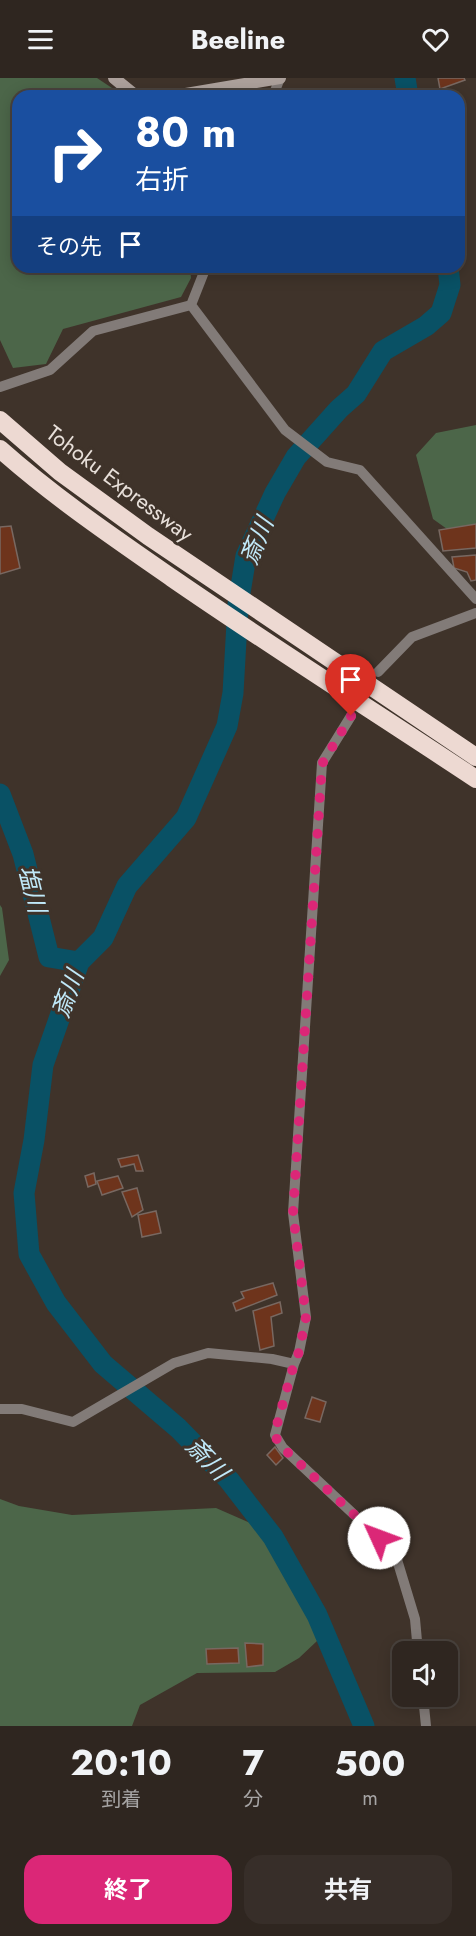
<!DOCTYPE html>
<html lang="ja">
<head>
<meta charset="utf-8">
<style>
  :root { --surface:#2f2620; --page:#372e29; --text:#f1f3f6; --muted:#a7a5a5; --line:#4a433e; --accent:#db2777 }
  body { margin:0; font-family:Jost,"Noto Sans JP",sans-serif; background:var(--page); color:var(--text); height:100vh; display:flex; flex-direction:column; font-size:22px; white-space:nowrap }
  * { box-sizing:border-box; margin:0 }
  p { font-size:20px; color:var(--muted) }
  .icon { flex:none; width:33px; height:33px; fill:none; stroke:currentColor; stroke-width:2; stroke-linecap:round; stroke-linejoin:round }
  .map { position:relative; height:1648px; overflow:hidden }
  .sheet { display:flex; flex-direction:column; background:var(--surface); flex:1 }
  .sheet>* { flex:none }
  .hud { position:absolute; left:12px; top:12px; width:453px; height:183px; border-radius:18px; box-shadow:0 3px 15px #0003,0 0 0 2px var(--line); background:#1a4fa0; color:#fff; overflow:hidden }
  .buttons { position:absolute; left:392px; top:1563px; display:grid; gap:12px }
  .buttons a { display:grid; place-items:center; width:66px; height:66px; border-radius:12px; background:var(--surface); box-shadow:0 3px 15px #0003,0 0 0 2px var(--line); font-size:30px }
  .pin { position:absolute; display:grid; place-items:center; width:51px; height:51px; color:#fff; margin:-62px -26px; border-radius:50% 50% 50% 0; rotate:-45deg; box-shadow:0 0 6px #0007 }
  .pin .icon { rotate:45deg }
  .me { position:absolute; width:66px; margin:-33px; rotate:313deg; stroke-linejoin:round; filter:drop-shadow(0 0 4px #0008) }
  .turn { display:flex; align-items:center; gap:21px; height:126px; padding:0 24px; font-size:27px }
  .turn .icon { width:78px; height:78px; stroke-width:2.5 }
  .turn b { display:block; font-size:42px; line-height:51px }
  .then { display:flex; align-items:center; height:57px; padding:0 24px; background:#0003; gap:12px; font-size:22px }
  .eta { display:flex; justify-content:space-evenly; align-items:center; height:102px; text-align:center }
  .eta b { font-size:36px; font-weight:700; line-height:42px }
  .action { display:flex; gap:12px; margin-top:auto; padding:12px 24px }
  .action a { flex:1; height:69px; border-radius:18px; background:var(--accent); color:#fff; font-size:24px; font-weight:700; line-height:69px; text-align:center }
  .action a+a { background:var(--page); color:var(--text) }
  header { display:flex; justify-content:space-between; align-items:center; height:78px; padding:0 24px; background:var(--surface); font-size:27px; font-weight:700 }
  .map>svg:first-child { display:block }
</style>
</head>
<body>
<header><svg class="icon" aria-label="menu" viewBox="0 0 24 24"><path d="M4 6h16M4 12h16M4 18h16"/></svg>Beeline<svg class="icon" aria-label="heart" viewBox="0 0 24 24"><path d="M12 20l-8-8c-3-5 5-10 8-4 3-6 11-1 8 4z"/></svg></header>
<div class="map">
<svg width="476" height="1648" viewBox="0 0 476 1648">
  <rect width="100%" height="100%" fill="#3f332a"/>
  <path fill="#4c6649" d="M0,0H97L124,18H18V189H190L191,200L181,219L63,251L46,286L13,290L0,262Z
    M476,347V452L454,456L433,441L416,377L436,355Z
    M0,827L2,830L9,882L0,898Z
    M0,1421L19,1428L72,1437L216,1430L264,1451L317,1524V1563L299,1580L275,1594L197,1595L140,1627L132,1648H0Z"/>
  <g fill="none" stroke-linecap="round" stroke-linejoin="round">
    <path stroke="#095165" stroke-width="21" d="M405,0L408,18
      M0,716L23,776L49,879L79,884
      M364,1648L317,1537L273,1459L229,1402L178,1350L103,1286L56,1225L29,1176L24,1115L34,1062L43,987L79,884L103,860L127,808L186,740L227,648L233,615L238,527L246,478L275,415L296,379L339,331L356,316L383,273L426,248L441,235L450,207L448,189"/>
  </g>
  <path fill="#6e341c" stroke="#786861" stroke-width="1.5" d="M438,0H464L465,2L440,11Z
    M476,446V470L443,473L439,452Z
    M11,448L20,490L0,496V449Z
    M476,477V502L471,503L467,494L454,490L452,479Z
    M138,1077L143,1093H136L134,1086L121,1089L118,1081Z
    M94,1095L96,1106L88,1109L85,1098Z
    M118,1098L123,1110L102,1117L97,1103Z
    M137,1110L143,1132L132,1139L122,1114Z
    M156,1133L161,1155L142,1159L138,1137Z
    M273,1205L277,1217L236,1233L233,1225L244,1220L241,1214Z
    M280,1224L282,1235L271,1239L274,1268L260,1272L253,1233Z
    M312,1319L326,1324L320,1344L305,1340Z
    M275,1369L283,1380L276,1387L267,1377Z
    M245,1565L263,1566V1587L247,1589Z
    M238,1570L239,1585L207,1586L206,1571Z"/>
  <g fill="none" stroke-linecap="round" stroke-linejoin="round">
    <path stroke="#827b78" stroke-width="10" d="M273,18L280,0
      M191,227L285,352L327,384L360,392L476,521
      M191,227L206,189
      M0,309L50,292L93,253L191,227
      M378,594L412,559L476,535
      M351,638L322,685L293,1135L306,1239L299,1274L294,1286L275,1357L283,1370L395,1475L415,1541L418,1574
      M0,1331H22L73,1344L174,1285L208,1275L272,1281L294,1286
      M423,1618L426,1648"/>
    <path stroke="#ada19c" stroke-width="12" d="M114,0L136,18
      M174,18L280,0"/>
    <path stroke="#edd9d2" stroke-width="18" d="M0,342L60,394L148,458L476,679
      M0,371C54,419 113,459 172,500C272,569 375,634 476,701"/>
  </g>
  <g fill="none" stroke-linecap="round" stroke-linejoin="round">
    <path stroke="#db2777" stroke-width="10" stroke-dasharray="0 18" d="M351,638L322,686L293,1135L306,1239L299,1274L294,1286L274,1357L283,1370L379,1460"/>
  </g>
  <g text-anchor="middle" stroke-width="6" stroke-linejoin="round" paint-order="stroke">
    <g font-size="22" fill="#e8e0da" stroke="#3f332a">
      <text transform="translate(120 405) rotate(37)" y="8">Tohoku Expressway</text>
    </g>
    <g font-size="24" font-style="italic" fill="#c0e9f9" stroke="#3f332a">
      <text transform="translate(257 463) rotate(-68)" y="8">斎川</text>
      <text transform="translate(32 811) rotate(76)" y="8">塩川</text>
      <text transform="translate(68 916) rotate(-70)" y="8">斎川</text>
      <text transform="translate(207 1381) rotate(46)" y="8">斎川</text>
    </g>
  </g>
</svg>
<div class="buttons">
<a><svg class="icon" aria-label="sound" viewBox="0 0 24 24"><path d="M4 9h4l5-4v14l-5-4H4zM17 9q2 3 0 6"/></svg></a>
</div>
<div class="pin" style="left:351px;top:638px;background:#d93025"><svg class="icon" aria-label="arrive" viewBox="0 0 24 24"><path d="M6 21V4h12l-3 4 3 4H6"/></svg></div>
<svg class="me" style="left:379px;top:1460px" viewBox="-20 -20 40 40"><circle r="19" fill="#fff"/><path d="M0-13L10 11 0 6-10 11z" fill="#db2777"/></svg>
<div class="hud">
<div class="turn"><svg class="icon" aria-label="right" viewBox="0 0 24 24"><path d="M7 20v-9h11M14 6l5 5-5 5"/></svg><div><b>80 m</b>右折</div></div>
<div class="then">その先<svg class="icon" aria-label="arrive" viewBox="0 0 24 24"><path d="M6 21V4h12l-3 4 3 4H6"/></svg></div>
</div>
</div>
<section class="sheet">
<div class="eta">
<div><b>20:10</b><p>到着</p></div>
<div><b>7</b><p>分</p></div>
<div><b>500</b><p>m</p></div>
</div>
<div class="action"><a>終了</a><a>共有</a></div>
</section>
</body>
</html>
